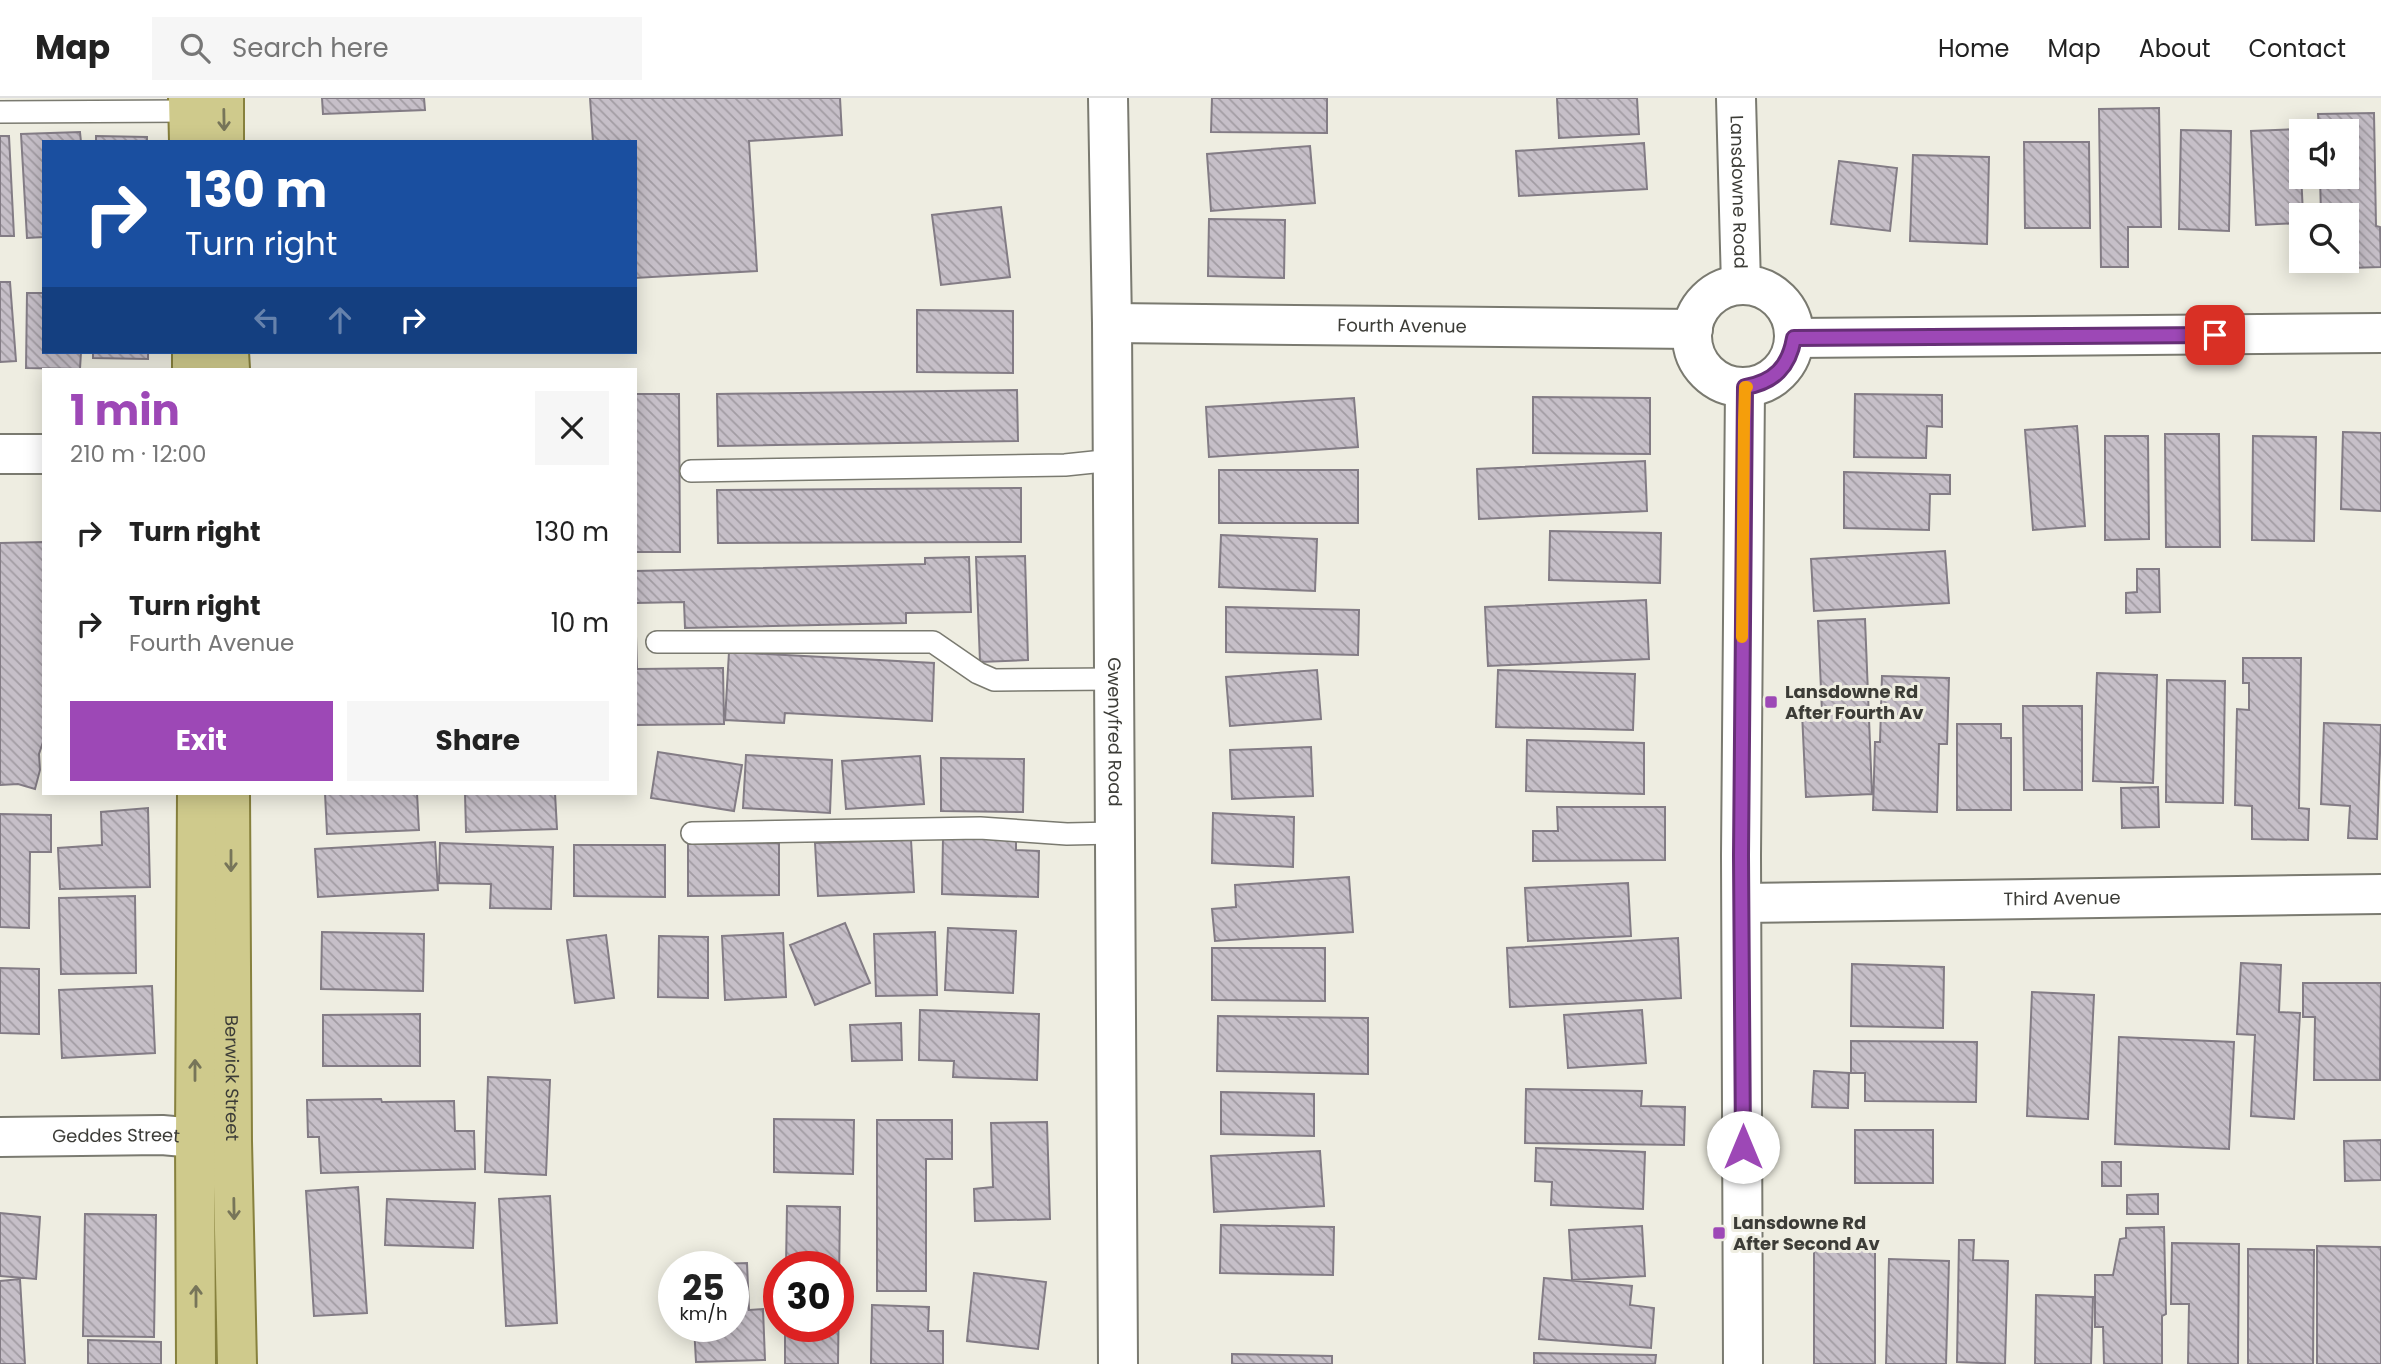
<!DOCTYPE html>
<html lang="en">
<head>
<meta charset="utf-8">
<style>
  :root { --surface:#fff; --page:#f6f6f6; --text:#222; --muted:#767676; --line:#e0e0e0; --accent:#9d48b6 }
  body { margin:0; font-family:Poppins,sans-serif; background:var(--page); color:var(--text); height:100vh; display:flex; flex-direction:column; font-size:26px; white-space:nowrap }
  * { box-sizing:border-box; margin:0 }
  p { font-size:23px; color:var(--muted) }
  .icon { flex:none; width:38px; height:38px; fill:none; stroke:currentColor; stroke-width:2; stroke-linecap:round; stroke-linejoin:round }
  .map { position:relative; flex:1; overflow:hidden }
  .side { position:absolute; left:42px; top:270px; width:595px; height:427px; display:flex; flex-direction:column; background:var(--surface); border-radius:0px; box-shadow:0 4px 18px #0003 }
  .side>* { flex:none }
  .guide { position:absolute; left:42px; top:42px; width:595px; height:214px; border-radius:0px; box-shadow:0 4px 18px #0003; background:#1a4fa0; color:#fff; overflow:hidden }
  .controls { position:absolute; left:2289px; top:21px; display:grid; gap:14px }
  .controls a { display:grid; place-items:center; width:70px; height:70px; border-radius:0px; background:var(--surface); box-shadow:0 4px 18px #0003; font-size:35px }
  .speed { position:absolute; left:658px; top:1153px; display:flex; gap:14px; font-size:35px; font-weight:700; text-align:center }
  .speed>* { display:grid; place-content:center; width:91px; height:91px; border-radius:50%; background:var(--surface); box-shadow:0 4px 18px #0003; line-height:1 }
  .speed small { font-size:18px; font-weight:400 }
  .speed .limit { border:10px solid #d22; background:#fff; color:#111 }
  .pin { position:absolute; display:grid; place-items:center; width:60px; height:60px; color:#fff; margin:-30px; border-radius:14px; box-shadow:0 4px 10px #0006 }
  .me { position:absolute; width:77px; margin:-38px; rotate:0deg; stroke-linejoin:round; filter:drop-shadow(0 0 5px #0008) }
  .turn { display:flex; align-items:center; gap:24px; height:147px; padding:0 28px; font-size:32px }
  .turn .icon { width:91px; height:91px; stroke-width:2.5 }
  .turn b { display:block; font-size:49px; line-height:60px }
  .lanes { display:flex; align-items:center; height:66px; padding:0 28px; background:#0003; justify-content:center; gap:35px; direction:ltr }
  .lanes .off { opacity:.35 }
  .round { display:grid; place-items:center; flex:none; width:74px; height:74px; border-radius:0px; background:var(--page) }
  .head { display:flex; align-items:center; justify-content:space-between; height:119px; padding:0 28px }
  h1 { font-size:42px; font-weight:700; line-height:52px; color:var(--accent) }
  .action { display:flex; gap:14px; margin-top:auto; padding:14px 28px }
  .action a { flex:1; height:80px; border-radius:0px; background:var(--accent); color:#fff; font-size:28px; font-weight:700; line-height:80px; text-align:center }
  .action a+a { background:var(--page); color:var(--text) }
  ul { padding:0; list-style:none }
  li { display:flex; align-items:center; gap:21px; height:91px; padding:0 28px }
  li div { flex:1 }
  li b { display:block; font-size:26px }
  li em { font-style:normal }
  header { display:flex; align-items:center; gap:42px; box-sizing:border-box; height:98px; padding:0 35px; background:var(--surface); border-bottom:2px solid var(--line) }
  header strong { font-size:33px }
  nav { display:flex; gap:38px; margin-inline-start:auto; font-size:24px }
  .search { width:490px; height:63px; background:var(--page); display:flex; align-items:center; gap:18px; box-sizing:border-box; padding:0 24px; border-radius:0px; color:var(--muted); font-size:26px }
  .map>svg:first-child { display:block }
</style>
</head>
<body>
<header>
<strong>Map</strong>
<div class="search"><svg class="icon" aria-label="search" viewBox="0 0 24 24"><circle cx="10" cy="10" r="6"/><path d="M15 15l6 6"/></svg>Search here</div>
<nav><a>Home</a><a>Map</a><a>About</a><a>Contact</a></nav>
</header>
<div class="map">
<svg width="2381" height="1266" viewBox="0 0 2381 1266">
  <defs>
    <pattern id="building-back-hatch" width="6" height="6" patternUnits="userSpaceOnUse" patternTransform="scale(1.75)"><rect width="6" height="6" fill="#c6bfc8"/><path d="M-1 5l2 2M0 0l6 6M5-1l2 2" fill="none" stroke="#a29ca3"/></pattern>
  </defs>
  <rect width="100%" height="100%" fill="#eeede1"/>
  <path fill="url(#building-back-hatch)" stroke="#837c85" stroke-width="2" d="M322,0H424L425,12L323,16Z
    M590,0H840L842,37L749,43L757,173L635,180V44H593Z
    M1212,0H1327V35L1211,34Z
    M1557,0H1637L1639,36L1559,40Z
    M2159,10L2161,129H2128V169H2101L2099,11Z
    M2374,15L2376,128L2380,129L2381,169L2350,170L2347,117H2321L2320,79H2347V33H2319L2318,16Z
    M2299,31L2303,117L2301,125L2256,127L2251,33Z
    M2181,32L2231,33L2229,133L2179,131Z
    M80,34L81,44H44V139L27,140L21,36Z
    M0,38H9L14,138H0Z
    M96,38L147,39V44H96Z
    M2024,44H2089L2090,130H2025Z
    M1644,45L1647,91L1519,98L1516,53Z
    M1310,48L1315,105L1211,113L1207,56Z
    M1913,57L1989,59L1987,146L1910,143Z
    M1839,63L1897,70L1890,133L1831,126Z
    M1001,109L1010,179L941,187L932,117Z
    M1209,121L1285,122L1284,180L1208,178Z
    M0,184H10L16,263L0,264Z
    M27,195H44V254H81L80,271L26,270Z
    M917,212L1013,213V275L917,274Z
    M93,254H148V261L93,260Z
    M1017,292L1018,343L718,348L717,296Z
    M635,296H679L680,454H635Z
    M1855,296L1942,297V329L1927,328L1926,360L1854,359Z
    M1533,299L1650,300V356L1533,355Z
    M1354,300L1358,349L1209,359L1206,309Z
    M2077,328L2085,428L2033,432L2025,332Z
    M2343,334L2381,335V413L2341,411Z
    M2165,336H2219L2220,449H2166Z
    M2105,338H2148L2149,441L2105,442Z
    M2253,338L2316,339L2314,443L2252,442Z
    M1645,363L1647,413L1479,421L1477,371Z
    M1219,372H1358V425H1219Z
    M1844,374L1950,377V396H1930L1929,432L1844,430Z
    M1021,390V444L718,445L717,392Z
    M1550,433L1661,435L1660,485L1549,482Z
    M1221,437L1317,441L1315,493L1219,489Z
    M44,444V641L39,656L40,672L35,691L18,686L0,687V445Z
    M1945,453L1949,505L1814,513L1811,461Z
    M1025,458L1028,562L980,564L976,459Z
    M969,459L971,514L906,515V525L685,530L684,504L635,505L637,571L723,570L724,626L635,627V473L925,466V460Z
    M2137,471H2159L2160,514L2126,515V495L2137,494Z
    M1646,502L1649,561L1488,568L1485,509Z
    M1226,509L1359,512L1358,557L1226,554Z
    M1865,521L1872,696L1806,699L1802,615L1822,614L1818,523Z
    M729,554L934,565L932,623L785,615L784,625L725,622Z
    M2243,560H2301L2299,710L2309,711L2308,742L2252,741V708L2235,707L2237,611L2249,612V585H2243Z
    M1317,572L1321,621L1230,628L1226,579Z
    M1498,572L1635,576L1633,632L1496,629Z
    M2097,575L2157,577L2153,685L2093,683Z
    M1882,578L1949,580L1947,646H1939L1937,714L1873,712L1875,644H1880Z
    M2167,582L2225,583L2223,705L2166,704Z
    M2023,608H2082V692H2024Z
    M2324,625L2381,627L2377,741L2348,740L2350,708L2321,706Z
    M1957,626H2001V640H2011V712H1957Z
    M1527,642L1644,645V696L1526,693Z
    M1311,649L1313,698L1232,701L1230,652Z
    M658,654L742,667L734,713L651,700Z
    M746,657L832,662L830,715L743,710Z
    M920,658L924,706L846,711L842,663Z
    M941,660L1024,661L1023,714L941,713Z
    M2158,689L2159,729L2122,730L2121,690Z
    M325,695H417L419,732L327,736Z
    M465,695H555L557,731L466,734Z
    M1557,709H1665V762L1533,763V733H1558Z
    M148,710L150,789L60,791L58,750L102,747L101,714Z
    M1213,715L1294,719L1293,769L1212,765Z
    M0,716L51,717V754H30L29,830L0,829Z
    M943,739L1016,741V752L1039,753L1038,799L942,796Z
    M911,742L914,794L818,798L815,745Z
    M435,744L438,792L318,799L315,751Z
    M440,745L553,749L551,811L490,810L491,786L439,785Z
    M779,745V797L688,798V746Z
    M574,747H665V799L574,798Z
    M1349,779L1353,834L1215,843L1212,811L1236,809L1235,787Z
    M1628,785L1631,838L1528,843L1525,790Z
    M135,798L136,875L61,876L59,800Z
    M845,825L870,885L815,907L790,847Z
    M948,830L1016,833L1013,895L945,892Z
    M322,834L424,836L423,893L321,891Z
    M935,834L937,897L876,898L874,836Z
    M783,835L786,899L725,902L722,838Z
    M606,837L614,900L575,905L567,842Z
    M659,838L708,839V900L658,899Z
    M1678,840L1681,900L1510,909L1507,850Z
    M1212,850H1325V903L1212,902Z
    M2241,865L2281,867L2279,914L2300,915L2294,1021L2251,1018L2255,937L2237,936Z
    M1852,866L1944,869L1943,930L1851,928Z
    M0,870L39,871V936L0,935Z
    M2303,885H2381L2380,982H2314L2315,919H2303Z
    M152,888L155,955L62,960L59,892Z
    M2032,894L2094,897L2088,1021L2027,1018Z
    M920,912L1039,916L1037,982L953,979L954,963L919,962Z
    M1642,912L1646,965L1568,970L1564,917Z
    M420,916V968H323V917Z
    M1218,918L1368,920V976L1217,973Z
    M901,925L902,962L852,963L850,927Z
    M2119,939L2234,944L2229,1051L2115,1046Z
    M1851,943L1977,944L1976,1004L1865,1003V975H1851Z
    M1814,973L1849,975L1848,1010L1812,1009Z
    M488,979L550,982L546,1077L485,1074Z
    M1526,991L1642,993L1641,1008L1685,1009L1684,1047L1525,1045Z
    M1221,994L1314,996V1038L1221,1036Z
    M381,1001L382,1004L454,1003L455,1033H474L475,1071L321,1075L319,1039H308L307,1002Z
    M774,1021L854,1022L853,1076L774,1074Z
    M877,1022H952V1061H926V1193H877Z
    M1047,1024L1050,1121L975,1123L974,1091L993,1089L991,1025Z
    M1855,1032H1933V1085H1855Z
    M2381,1042V1082L2345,1083L2344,1043Z
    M1536,1050L1645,1054L1643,1111L1551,1107L1552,1084L1535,1083Z
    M1320,1053L1324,1108L1214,1114L1211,1058Z
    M2102,1064H2121V1088H2102Z
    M358,1089L367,1215L314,1218L306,1093Z
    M2158,1096V1116H2127V1097Z
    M550,1098L557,1225L506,1228L499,1101Z
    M387,1101L475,1105L473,1150L385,1147Z
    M787,1108L840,1109L838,1266H785V1228H838V1169H786Z
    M0,1115L40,1119L36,1181L0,1178Z
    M85,1116L156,1117L154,1239L83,1238Z
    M1221,1127L1334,1129L1333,1177L1220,1175Z
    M1642,1128L1645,1178L1572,1182L1569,1132Z
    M2164,1129L2166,1216L2162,1218V1266H2104L2103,1229H2095V1177H2113L2120,1141L2126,1140V1130Z
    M1959,1142H1974L1973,1162L2008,1163L2005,1266L1957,1264Z
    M2172,1145L2239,1146L2238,1266H2188L2189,1206H2171Z
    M2317,1148L2381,1149V1266H2317Z
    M1814,1151H1875V1266H1814Z
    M2248,1151L2314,1152L2313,1266H2248Z
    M1889,1161L1949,1163L1946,1266H1886Z
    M747,1165L749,1212L763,1211L765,1262L696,1264L694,1228H733V1169H691V1167Z
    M974,1175L1046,1184L1038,1251L967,1243Z
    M1544,1180L1632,1188L1630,1207L1654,1210L1651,1250L1539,1241Z
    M20,1181L25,1266H0V1183Z
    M2036,1197L2093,1199L2091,1266H2035Z
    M872,1207L929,1209L928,1233H943V1266H871Z
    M88,1242L161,1244V1266H88Z
    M1534,1255L1656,1257L1655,1266H1534Z
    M1232,1256L1332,1258V1266H1232Z"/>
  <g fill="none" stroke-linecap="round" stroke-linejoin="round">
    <defs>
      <path id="lane" d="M0,14L188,13
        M691,373L1065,367L1113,362
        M657,544H933L978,575L994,582L1114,581
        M692,735L980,730L1067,736L1115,735"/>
      <g id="street">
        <path id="s1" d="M1108,0L1112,225L1118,1266"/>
        <path id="s2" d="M1736,0L1741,187"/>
        <circle cx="1743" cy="238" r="51"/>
        <path id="s3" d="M1112,225L1693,231"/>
        <path d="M1794,240L2381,235"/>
        <path d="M0,356H44"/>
        <path id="s4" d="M1742,805L2381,796"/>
        <path id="s5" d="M0,1039L162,1037L229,1043"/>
        <path d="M1743,1266L1741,758L1745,289"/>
      </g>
      <g id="primary">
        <path d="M188,0L189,44"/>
        <path d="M224,0V44"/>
        <path d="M192,254V271"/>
        <path d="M229,254L230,271"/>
        <path id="s6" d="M230,695L232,1043L237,1266"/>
        <path d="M196,1266L195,1040L197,695"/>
      </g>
    </defs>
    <use href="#lane" stroke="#7a7a70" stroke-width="24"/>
    <use href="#street" stroke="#7a7a70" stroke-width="42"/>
    <use href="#primary" stroke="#87813d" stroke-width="42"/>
    <use href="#lane" stroke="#fff" stroke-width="21"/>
    <use href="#street" stroke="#fff" stroke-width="38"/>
    <use href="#primary" stroke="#cfca8c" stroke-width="38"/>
  </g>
  <defs><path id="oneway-shaft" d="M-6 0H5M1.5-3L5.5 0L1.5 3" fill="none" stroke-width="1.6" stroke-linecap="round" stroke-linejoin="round" transform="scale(1.75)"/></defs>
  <g stroke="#777559">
    <use href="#oneway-shaft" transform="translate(224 22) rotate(89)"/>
    <use href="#oneway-shaft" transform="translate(231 763) rotate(90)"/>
    <use href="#oneway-shaft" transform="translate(195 972) rotate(-90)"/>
    <use href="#oneway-shaft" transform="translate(234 1111) rotate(89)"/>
    <use href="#oneway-shaft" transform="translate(196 1198) rotate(-90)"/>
  </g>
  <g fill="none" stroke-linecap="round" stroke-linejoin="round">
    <defs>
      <path id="route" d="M1743,1049L1741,758L1745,289C1774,284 1789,269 1794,240L2215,237"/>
    </defs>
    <use href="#route" stroke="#662f76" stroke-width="18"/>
    <use href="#route" stroke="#9d48b6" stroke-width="12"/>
    <path stroke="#f59e0b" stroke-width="12" d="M1742,539L1744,323L1745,289H1747"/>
  </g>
  <g fill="#9d48b6" stroke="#eeede1" stroke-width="2.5">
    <rect x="1764" y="597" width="14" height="14" rx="3.5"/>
    <rect x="1712" y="1128" width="14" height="14" rx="3.5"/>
  </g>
  <g text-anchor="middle" stroke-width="6" stroke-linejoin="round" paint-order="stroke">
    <g font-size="18" fill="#3c3c37" stroke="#eeede1">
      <text dy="6" stroke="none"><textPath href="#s2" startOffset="94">Lansdowne Road</textPath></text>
      <text dy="6" stroke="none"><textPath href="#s3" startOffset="290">Fourth Avenue</textPath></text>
      <text dy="6" stroke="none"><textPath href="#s1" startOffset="634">Gwenyfred Road</textPath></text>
      <text dy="6" stroke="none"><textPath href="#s4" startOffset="320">Third Avenue</textPath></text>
      <text dy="6" stroke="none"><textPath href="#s6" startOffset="285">Berwick Street</textPath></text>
      <text dy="6" stroke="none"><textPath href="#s5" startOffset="116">Geddes Street</textPath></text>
    </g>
    <g font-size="18" font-weight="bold" fill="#3c3c37" stroke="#eeede1" text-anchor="start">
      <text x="1785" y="600">Lansdowne Rd<tspan x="1785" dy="21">After Fourth Av</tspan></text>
      <text x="1733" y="1131">Lansdowne Rd<tspan x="1733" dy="21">After Second Av</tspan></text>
    </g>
  </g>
</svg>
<div class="controls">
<a><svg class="icon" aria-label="sound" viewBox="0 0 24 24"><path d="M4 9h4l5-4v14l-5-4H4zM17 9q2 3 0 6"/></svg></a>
<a><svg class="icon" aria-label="search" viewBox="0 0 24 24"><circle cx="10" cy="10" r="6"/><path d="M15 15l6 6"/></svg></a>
</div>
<div class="speed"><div>25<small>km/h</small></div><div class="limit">30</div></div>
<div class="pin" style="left:2215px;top:237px;background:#d93025"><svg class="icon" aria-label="arrive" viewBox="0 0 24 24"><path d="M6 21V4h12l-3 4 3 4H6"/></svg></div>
<svg class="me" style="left:1743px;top:1049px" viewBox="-20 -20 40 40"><circle r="19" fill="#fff"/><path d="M0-13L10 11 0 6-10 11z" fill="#9d48b6"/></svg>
<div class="guide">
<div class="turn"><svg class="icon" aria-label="right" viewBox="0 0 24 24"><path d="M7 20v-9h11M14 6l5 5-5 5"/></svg><div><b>130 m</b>Turn right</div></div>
<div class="lanes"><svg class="icon off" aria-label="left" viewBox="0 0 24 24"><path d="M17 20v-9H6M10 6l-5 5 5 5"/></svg><svg class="icon off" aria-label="ahead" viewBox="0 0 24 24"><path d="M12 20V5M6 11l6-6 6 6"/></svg><svg class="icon" aria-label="right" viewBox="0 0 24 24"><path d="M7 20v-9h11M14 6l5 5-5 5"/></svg></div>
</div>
<section class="side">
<div class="head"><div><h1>1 min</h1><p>210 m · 12:00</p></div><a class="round"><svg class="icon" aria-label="close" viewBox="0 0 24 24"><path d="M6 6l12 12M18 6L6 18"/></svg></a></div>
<ul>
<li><svg class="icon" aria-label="right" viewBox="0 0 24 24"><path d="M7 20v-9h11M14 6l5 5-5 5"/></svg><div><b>Turn right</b></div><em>130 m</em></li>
<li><svg class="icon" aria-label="right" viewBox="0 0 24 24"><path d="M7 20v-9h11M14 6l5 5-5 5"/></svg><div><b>Turn right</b><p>Fourth Avenue</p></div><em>10 m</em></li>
</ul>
<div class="action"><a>Exit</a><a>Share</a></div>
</section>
</div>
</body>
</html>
